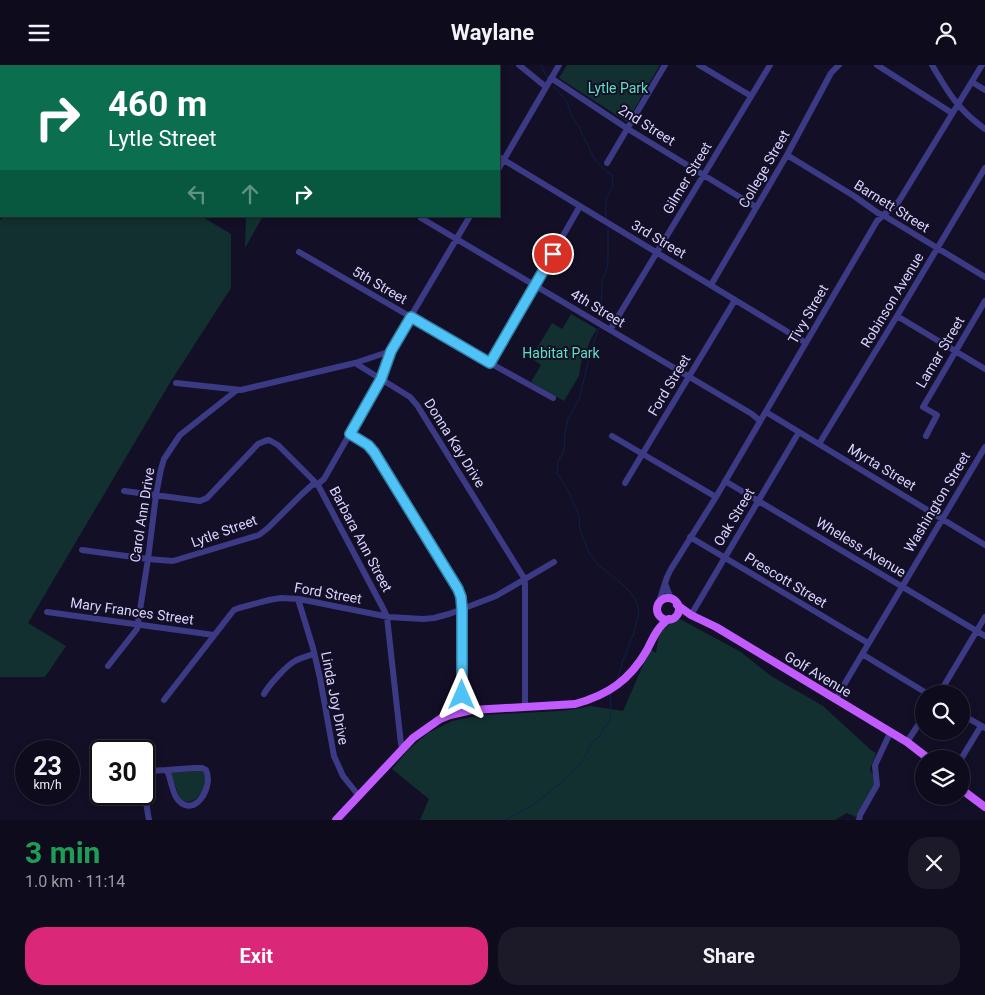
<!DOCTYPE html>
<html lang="en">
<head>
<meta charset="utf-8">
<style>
  :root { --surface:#0e0b1c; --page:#1c1929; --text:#f1f3f6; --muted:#9b9ba3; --line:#2e2b3b; --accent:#db2777 }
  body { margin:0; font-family:Roboto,sans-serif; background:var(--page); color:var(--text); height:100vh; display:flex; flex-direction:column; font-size:19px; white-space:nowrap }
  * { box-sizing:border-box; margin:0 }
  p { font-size:16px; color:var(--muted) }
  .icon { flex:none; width:28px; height:28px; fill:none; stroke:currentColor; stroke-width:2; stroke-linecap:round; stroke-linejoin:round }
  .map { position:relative; height:755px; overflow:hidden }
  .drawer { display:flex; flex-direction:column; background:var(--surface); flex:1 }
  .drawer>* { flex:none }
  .banner { position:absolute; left:0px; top:0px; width:500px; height:152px; box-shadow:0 2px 8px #0003,0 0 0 1px var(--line); background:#0b6e4f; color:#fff; overflow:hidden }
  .tools { position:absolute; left:915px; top:620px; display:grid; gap:10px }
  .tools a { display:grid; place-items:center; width:55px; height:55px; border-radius:50%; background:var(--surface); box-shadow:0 2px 8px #0003,0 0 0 1px var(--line); font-size:25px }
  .speed { position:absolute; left:15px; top:675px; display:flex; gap:10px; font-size:25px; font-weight:700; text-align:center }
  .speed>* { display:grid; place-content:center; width:65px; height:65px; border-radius:50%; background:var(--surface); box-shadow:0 2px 8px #0003,0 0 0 1px var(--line); line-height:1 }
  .speed small { font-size:12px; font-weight:400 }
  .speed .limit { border:2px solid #111; border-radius:8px; background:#fff; color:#111 }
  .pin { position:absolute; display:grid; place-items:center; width:42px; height:42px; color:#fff; margin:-21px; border:2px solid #fff; border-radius:50%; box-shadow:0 1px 5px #0007 }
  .me { position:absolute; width:55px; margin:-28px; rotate:0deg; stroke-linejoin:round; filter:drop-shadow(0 0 4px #0008) }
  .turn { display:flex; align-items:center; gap:18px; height:105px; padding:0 25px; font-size:22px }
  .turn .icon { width:65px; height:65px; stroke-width:2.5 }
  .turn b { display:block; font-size:35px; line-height:42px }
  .lanes { display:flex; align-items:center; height:48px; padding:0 25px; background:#0003; justify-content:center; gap:25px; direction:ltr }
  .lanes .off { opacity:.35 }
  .round { display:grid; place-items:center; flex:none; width:52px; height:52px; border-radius:20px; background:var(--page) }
  .overview { display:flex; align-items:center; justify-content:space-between; height:85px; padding:0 25px }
  h1 { font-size:30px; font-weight:700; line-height:38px; color:#1e9e55 }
  .primary-button { display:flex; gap:10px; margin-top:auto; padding:10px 25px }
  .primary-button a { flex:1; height:58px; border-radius:20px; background:var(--accent); color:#fff; font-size:20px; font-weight:700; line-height:58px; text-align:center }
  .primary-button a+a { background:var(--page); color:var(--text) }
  header { display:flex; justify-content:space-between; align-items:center; height:65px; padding:0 25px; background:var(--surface); font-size:22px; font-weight:700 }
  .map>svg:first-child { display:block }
</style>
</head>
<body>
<header><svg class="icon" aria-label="menu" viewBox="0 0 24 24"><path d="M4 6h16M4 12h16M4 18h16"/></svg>Waylane<svg class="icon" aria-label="person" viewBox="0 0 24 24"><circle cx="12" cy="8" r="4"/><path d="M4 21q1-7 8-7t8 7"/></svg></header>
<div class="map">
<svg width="985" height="755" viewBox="0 0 985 755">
  <rect width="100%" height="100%" fill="#130f26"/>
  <path fill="#12302f" d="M567,0H660L627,57L559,13Z
    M5,151H201L231,169V223L171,316L28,558L66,581L45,612H0V155Z
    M246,151H263L245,183Z
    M571,249L597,264L591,274L581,298L579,311L564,336L531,317L541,300L531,293L552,258L562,264Z
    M680,554L741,587L771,611L823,641L871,685L876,688L870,704C870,705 873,710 874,711C878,725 863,741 856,752L847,748L835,755H420L429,734L392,704L409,684L428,668L452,656L482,650L560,646L576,644L590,641L623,646L650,584L656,588C660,564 658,565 680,554Z
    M170,706H202L205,708C206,721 202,735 187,737L180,734Z"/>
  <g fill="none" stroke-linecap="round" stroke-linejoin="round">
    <path stroke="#0c2248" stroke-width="1" d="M541,0L547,13
      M554,22L566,35L572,51L579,62L594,93L605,105L612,110L613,123C605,129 605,143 606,153
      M601,255L602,215L606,208L608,196V162
      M599,263L591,285L579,334L568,354L565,368L564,386L558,396L557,408L569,427L579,451L580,465L590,489L598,500L619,516L631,528L636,536L639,548L633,571L623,595L617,615
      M505,755L533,740L566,714L583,695L592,677L600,671L603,664L607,660L610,655L611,642L610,633L611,628"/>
    <path stroke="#3d3a85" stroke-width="6" d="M212,0V1
      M519,0L546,22
      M699,0L751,31
      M877,0L952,48
      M932,0C948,27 958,45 985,64
      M78,1L79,0
      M359,1L360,0
      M454,1L455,0
      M551,13L628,64L756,142
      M972,17L985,25
      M787,90L854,131L878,148L883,150L985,212
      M499,92L806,278
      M607,98L665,0
      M499,103L559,0
      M421,153L752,349L760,356
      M299,187L490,298L553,333
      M711,220L787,90L831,8L839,0
      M897,251L985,304
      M610,265L770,0
      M355,298L391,286
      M490,298L580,141
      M176,318L241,325L355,298L410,332L417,340L524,513L525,519V642
      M766,347L985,480
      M350,369L368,380L374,387L458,524L461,532L462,544V647
      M612,371L716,432
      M926,371L937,350L923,342L985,236
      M819,379L897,251L985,103
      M725,416L985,571
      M625,418L735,235
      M124,426L200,436L207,433L258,379L265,376L269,375L278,380L318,420L385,547L387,552L401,679L403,684
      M690,472L868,578
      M82,485L148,494L173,496L259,470L268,463L302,429L312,420L318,419L324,414L381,314L391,286L398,273L470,151
      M665,518L671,534
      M298,534L313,583L320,613L334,691L343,711L359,731
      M659,537L667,512L671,504L716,432L877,156L899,136L982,0
      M47,547L214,570
      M691,550L799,367
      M862,589L928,629
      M108,601L137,564L148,494L156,430L161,404L164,394L180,370L237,325
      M264,629C268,621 286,601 295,596C300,593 308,591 314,589
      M939,629L985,552
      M164,635L230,550L234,545L239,543L269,535L281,533L299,534L389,552L423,554L434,553L449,549L496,531L554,497
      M835,635L985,382
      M961,649L985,663
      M907,677L924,651
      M961,694L981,661
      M194,703H202L206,705C214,721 195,754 178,735C172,728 171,714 167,705Z
      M149,755C147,744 141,714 151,707C155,705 162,705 167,705
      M859,755L860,750L877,720L875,701L876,698L890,668"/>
    <path stroke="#c25bff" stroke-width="8" d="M657 544a11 11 0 1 1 22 0a11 11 0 1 1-22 0Z
      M677,540L691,550L716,562L907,677L929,694
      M961,724L985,742
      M336,755L413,673L440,654L450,650L472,645L575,639C608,630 630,615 647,585C653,573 658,561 669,554"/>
  </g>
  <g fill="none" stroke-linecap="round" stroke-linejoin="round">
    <defs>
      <path id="route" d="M462,630V544L461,532L458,524L374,387L368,380L350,369L381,314L391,286L411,252L490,298L553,189"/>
    </defs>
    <use href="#route" stroke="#337fa1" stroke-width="12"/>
    <use href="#route" stroke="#4fc3f7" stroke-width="9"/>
  </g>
  <g text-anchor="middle" stroke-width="4" stroke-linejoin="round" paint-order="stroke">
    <g font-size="14" fill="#5fe0c0" stroke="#130f26">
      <text x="618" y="28">Lytle Park</text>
      <text x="561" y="293">Habitat Park</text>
    </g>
    <g font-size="14" fill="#d9d4ff" stroke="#130f26">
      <text transform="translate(647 60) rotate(32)" y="5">2nd Street</text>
      <text transform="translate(764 104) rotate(-60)" y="5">College Street</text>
      <text transform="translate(687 113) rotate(-59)" y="5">Gilmer Street</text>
      <text transform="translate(892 141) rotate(32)" y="5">Barnett Street</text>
      <text transform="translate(659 174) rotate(31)" y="5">3rd Street</text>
      <text transform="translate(380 220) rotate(30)" y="5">5th Street</text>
      <text transform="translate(892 235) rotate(-59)" y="5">Robinson Avenue</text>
      <text transform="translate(598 243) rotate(31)" y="5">4th Street</text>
      <text transform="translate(808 249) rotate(-60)" y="5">Tivy Street</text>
      <text transform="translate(940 287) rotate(-59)" y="5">Lamar Street</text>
      <text transform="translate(669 320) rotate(-59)" y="5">Ford Street</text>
      <text transform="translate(455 378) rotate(58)" y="5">Donna Kay Drive</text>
      <text transform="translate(882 402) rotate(31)" y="5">Myrta Street</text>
      <text transform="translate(937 437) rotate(-59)" y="5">Washington Street</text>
      <text transform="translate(142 450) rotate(-81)" y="5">Carol Ann Drive</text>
      <text transform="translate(734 452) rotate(-59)" y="5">Oak Street</text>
      <text transform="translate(224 466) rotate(-20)" y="5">Lytle Street</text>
      <text transform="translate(361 474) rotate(62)" y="5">Barbara Ann Street</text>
      <text transform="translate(861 482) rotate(31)" y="5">Wheless Avenue</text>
      <text transform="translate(786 515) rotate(31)" y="5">Prescott Street</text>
      <text transform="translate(328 528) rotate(10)" y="5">Ford Street</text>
      <text transform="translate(132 546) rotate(8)" y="5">Mary Frances Street</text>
      <text transform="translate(818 609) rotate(31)" y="5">Golf Avenue</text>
      <text transform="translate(335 633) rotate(79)" y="5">Linda Joy Drive</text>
    </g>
  </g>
</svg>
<div class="tools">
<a><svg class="icon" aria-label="search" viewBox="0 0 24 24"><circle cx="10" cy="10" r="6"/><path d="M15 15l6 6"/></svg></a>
<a><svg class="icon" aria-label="layers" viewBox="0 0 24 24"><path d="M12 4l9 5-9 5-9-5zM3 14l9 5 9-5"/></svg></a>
</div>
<div class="speed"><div>23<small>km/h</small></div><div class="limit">30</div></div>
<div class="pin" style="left:553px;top:189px;background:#d93025"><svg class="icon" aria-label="arrive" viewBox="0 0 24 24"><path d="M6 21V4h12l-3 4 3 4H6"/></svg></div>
<svg class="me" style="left:462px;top:630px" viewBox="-20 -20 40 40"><path d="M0-17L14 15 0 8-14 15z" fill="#4fc3f7" stroke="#fff" stroke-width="4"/></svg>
<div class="banner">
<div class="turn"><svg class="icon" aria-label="right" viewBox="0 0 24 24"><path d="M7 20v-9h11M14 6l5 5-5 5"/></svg><div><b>460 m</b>Lytle Street</div></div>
<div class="lanes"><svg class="icon off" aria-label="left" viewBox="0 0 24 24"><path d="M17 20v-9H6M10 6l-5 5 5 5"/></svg><svg class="icon off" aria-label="ahead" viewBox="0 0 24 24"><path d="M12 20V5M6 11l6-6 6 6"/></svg><svg class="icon" aria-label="right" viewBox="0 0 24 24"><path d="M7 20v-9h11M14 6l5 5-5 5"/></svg></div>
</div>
</div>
<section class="drawer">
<div class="overview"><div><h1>3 min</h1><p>1.0 km · 11:14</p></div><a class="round"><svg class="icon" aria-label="close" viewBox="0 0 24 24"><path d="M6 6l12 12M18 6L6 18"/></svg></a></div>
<div class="primary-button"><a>Exit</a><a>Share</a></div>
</section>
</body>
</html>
